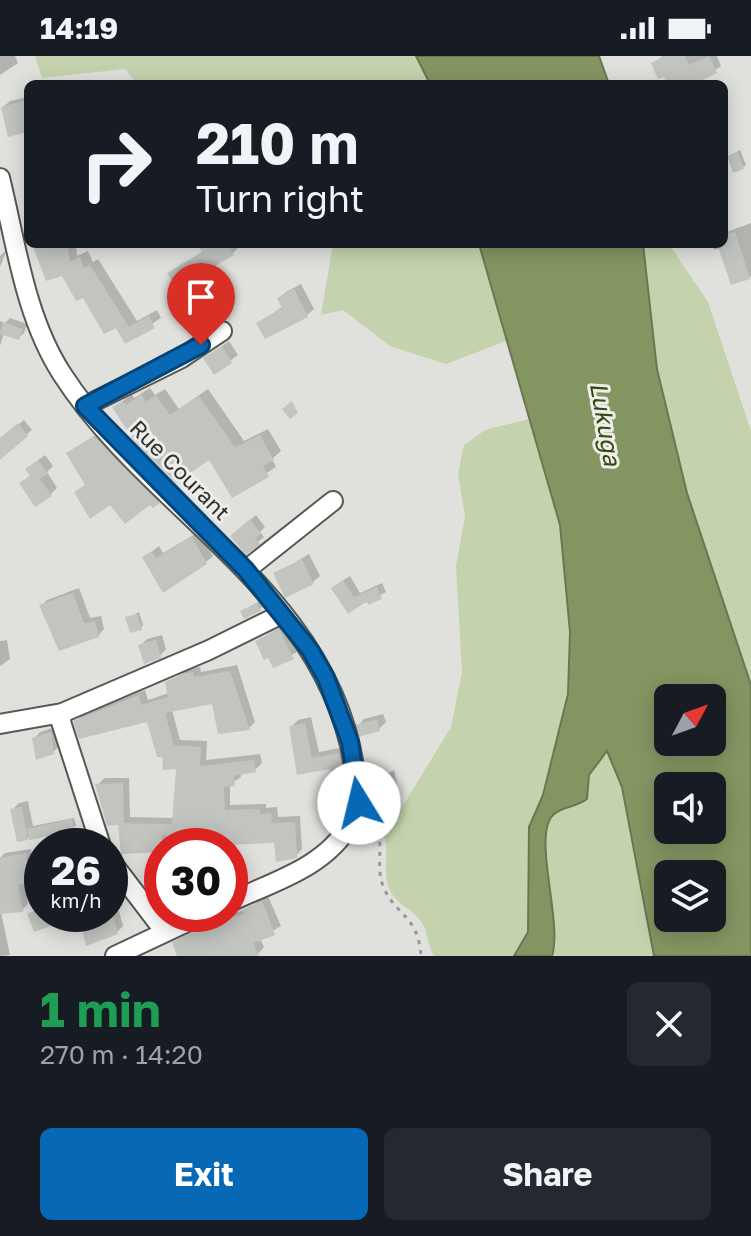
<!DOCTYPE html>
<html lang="en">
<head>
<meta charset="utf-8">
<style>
  :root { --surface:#171b24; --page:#242831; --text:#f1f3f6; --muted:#9ea1a6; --accent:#0769b5 }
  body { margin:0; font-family:"Golos Text",sans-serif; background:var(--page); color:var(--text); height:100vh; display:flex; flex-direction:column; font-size:30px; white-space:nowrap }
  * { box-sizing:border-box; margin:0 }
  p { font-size:26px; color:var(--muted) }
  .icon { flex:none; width:44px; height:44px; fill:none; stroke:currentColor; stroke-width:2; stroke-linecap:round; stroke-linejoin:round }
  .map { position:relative; height:900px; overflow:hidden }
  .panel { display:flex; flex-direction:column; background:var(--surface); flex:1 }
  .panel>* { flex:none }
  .guide { position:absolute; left:24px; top:24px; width:704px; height:168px; border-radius:12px; box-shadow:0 4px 20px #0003; background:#171b24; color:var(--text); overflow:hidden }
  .needle { width:52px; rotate:49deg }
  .controls { position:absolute; left:654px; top:628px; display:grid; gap:16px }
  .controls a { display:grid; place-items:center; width:72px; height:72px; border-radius:12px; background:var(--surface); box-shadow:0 4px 20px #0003; font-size:40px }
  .speed { position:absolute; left:24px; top:772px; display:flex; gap:16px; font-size:40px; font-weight:700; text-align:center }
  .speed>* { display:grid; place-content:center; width:104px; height:104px; border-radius:50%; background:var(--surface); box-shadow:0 4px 20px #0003; line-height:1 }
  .speed small { font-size:20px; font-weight:400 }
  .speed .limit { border:12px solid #d22; background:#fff; color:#111 }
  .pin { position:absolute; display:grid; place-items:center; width:68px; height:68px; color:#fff; margin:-82px -34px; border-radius:50% 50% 50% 0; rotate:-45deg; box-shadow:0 0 8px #0007 }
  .pin .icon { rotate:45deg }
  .me { position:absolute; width:88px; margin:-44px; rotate:351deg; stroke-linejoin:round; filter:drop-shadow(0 0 6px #0008) }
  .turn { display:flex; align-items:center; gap:28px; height:168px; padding:0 40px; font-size:36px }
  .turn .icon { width:104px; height:104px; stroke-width:2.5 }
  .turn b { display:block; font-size:56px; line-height:68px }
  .round { display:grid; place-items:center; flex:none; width:84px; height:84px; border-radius:12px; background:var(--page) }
  .overview { display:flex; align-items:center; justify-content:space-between; height:136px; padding:0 40px }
  h1 { font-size:48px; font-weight:700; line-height:60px; color:#1e9e55 }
  .button { display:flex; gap:16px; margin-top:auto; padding:16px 40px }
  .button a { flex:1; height:92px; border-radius:12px; background:var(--accent); color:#fff; font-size:32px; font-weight:700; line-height:92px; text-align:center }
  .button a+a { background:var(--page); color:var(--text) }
  .status { display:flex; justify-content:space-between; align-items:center; height:56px; padding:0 40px; background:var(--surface); direction:ltr }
  .status svg { height:22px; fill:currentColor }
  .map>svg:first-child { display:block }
</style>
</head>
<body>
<div class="status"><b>14:19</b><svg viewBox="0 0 49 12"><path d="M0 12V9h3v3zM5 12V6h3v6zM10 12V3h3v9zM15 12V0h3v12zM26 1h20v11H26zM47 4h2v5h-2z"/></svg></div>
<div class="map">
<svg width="751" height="900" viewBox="0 0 751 900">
  <rect width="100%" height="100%" fill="#e0e1dd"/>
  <path fill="#c4d3ae" d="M35,0H416L430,28H137L125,13L42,22Z
    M333,188H479L506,285L446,308L390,290L343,254L321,259Z
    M643,188H669L708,246L751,375V629L687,437L657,313Z
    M529,363L560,469L570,576L568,638L543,739L529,772L528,876L514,900H434C427,889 428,873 420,864C411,852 395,848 389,832C382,815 390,799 384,781L451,671L462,616L456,510L465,460L458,418L464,389L485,374Z
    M607,694L622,731L654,900H552L556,889C552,854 537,789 553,758L566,754L588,733L589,719Z"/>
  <path fill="#839662" stroke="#6a7752" stroke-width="2" fill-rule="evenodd" d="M416,0H599L609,28H430Z
    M479,188H643L657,313L687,437L751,629V900H654L622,731L607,695L589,719L587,743C577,751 561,751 553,759C532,780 563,867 552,900H514L528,876L529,771L543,739L568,638L570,576L560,469ZM668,642H712V686H668ZM668,730H712V774H668ZM668,818H712V862H668Z"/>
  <path fill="#0003" d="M0,0H15L18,7L0,19Z
    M663,0H717L721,10L693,28H672L653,7Z
    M28,41V74L10,78L3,51L10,45Z
    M740,94L746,109L743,111L729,100Z
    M751,167V220L749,221L721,192L714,194L712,188H724V177Z
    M34,188H76L77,200L88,195L93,206L98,203L137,265L157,254L161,262L126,285L117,269Z
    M200,188H237L239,191L233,197L170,218L203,195Z
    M7,193L0,211V200Z
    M301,228L314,253L307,259L259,268L283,250L279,242L286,236Z
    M10,262L27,268L24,277L18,282L4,277L0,290V265L5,267Z
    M229,285L238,299L214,316L206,302Z
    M150,332L155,339L165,333L179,353L208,333L244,385L268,373L281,395L272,403L276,411L233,439L210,402L115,351L132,338L134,342Z
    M24,364L32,374L2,399L0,383Z
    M102,375L164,440L158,446H110L76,436L86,428L68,397Z
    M45,399L53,410L47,416L57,432L50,439L22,428L31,419L27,413Z
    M256,459L265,471L260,476L264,481L258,486L238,474Z
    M199,476L213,500L206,506L145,501L159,490L163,497Z
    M309,498L320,520L313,526L276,518Z
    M350,520L360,537L382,527L386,536L349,555L339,527Z
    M79,532L90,562L101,560L104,573L98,580L41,550L47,544Z
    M264,542L267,547L260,553L243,555Z
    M139,556L143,569L141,572L128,562Z
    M286,568L300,594L274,610L257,585Z
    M162,579L166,593L160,600L140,590L147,583Z
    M7,584L10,603L0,610V585Z
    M237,609L255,666L249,672L214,646L172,654L180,684L207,685L206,704L260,698L262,707L255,714L240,717L241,721L230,728V749L266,748V752L277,751L278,761L300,760L302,793L296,800L276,785L236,787V799L230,805V790H162V808H157V794L119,766L98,729L104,722H129L130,761L174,762L178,711L164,699L149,663L76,666L82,659L145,634L148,644L169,637L167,627L191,612L200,611L201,616Z
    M383,658L386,666L379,673L358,670L364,663Z
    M311,661L319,696L344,691L349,709L342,716L332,710L299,717L291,671L298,664Z
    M58,670L60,689L53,696L34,683L40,676Z
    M394,714L397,728L390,734L378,723Z
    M28,745L33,770L74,762L76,770L27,782L13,753L19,747Z
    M31,793L36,819L24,826L28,848L22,854L1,856L10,899L0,900V802L5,797Z
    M268,840L281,870L260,882L264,891L258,898L207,900L174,887L221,860L245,854Z
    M42,850V858L119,855L123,870L117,876L81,864L29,858Z"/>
  <path fill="#c2c4c0" d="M665,0H685L689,9L709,0L717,17L694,28H669L663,21L658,23L651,7Z
    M24,45L28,76L8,81L1,51Z
    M738,96L744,113L733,117L727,100Z
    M735,175L750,223L731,229L717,188H724V179Z
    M32,188H67L70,206L80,201L84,212L90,209L129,271L149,260L155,272L125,288L116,272L104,278L83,242L76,245L62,220L46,225Z
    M197,188H228L234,199L177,232L167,217L202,196Z
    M294,233L308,261L265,283L256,267L282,252L277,242Z
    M3,266L23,273L19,284L0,278Z
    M222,290L232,307L214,319L203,302Z
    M141,338L146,346L156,339L170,359L199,340L235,391L260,379L274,404L263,410L269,421L232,442L209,404L176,427L135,386L112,351L123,345L126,349Z
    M292,345L298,357L290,363L282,353Z
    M18,367L28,380L0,404V382Z
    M94,380L133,421L160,447L153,452L150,449L125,468L110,449L90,463L74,436L85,429L66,397Z
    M38,404L48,418L40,423L52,440L35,451L19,427L30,420L25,413Z
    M250,463L261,478L255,483L260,488L246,499L230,480Z
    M192,481L207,508L163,537L142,501L152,495L156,502Z
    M302,503L314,528L285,542L273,517Z
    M343,524L354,541L377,531L382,543L368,549L367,545L348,558L331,532Z
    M73,537L84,567L95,565L99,581L59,595L39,549Z
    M257,547L261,555L244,563L240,555Z
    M137,558L142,574L130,577L125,561Z
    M279,573L294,603L273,612L268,602L264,604L255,585Z
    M156,584L161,602L144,608L138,589Z
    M230,615L250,674L218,678L212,648L165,657L174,689L201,691L200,710L254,704L256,716L234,720L235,730L224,731L225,754L260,753V758L271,757L272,767L295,766L297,802L276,806L274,787L204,790L201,780L162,779V796L121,798L118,769L107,770L95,728L123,727L124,767L172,768L176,713L163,714L162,701H157L147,666L79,683L73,665L139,639L141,649L168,641L165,626L183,618L193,616L194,621Z
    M377,663L380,675L358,681L355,669Z
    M305,667L312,702L338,697L343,718L332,720L330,713L297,719L289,670Z
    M51,676L54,698L36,704L32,682Z
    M388,720L391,736L379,739L376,722Z
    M22,751L28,784L17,786L10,753Z
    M72,763L74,775L29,784L27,773Z
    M26,797L31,827L18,829L23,856L0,858V802Z
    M262,845L275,879L253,887L259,900H177L172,886L213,866L244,858L242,854Z
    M42,852V858H101L102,863L113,860L118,878L86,890L80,866L53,869L34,876L27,858Z"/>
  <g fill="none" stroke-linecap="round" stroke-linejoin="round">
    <defs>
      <path id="minor" d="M0,122C16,187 25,261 62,318C150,455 327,535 354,710C357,731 362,749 350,768C325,812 272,826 230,846
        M85,350L180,303L222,275
        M246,514L333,445
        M0,668L62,657
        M101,790L61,666L62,657L209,594L282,558
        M110,804L165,876
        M115,900L204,858"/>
    </defs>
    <use href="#minor" stroke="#575955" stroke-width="22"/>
    <path stroke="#979895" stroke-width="3" stroke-dasharray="4 6" stroke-linecap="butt" d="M370,758C388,781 374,806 383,830C395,860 418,858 421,900"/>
    <use href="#minor" stroke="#fff" stroke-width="18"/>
  </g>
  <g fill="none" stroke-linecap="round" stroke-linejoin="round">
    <defs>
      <path id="route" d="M201,289L85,350L246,514L310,594L326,622L350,686L359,747"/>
    </defs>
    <use href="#route" stroke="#054476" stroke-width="20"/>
    <use href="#route" stroke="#0769b5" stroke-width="14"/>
  </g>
  <g text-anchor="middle" stroke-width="6" stroke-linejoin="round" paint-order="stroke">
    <g font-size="22" fill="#2f2f2e" stroke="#edeeeb">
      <text transform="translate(180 414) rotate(45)" y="8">Rue Courant</text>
    </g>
    <g font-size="24" font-style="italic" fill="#36480b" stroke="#edeeeb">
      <text transform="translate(605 368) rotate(80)" y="8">Lukuga</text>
    </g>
  </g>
</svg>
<div class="controls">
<a><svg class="needle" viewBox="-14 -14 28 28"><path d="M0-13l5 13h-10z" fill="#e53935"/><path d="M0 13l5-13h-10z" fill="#9ea1a6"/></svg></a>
<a><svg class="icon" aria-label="sound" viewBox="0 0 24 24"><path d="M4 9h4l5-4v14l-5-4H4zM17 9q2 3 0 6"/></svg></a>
<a><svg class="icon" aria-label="layers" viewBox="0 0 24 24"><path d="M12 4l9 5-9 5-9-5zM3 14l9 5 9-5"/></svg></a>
</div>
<div class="speed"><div>26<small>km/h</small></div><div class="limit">30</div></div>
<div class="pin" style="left:201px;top:289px;background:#d93025"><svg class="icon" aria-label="arrive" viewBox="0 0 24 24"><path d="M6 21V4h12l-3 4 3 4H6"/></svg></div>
<svg class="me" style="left:359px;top:747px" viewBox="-20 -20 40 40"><circle r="19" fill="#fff"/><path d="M0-13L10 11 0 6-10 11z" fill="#0769b5"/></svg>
<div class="guide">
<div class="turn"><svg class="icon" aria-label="right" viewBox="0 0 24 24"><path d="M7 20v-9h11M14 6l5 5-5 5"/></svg><div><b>210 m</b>Turn right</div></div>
</div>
</div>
<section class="panel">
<div class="overview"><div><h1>1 min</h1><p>270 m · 14:20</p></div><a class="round"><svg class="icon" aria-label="close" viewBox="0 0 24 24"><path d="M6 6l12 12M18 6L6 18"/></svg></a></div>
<div class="button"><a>Exit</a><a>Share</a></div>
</section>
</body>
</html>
